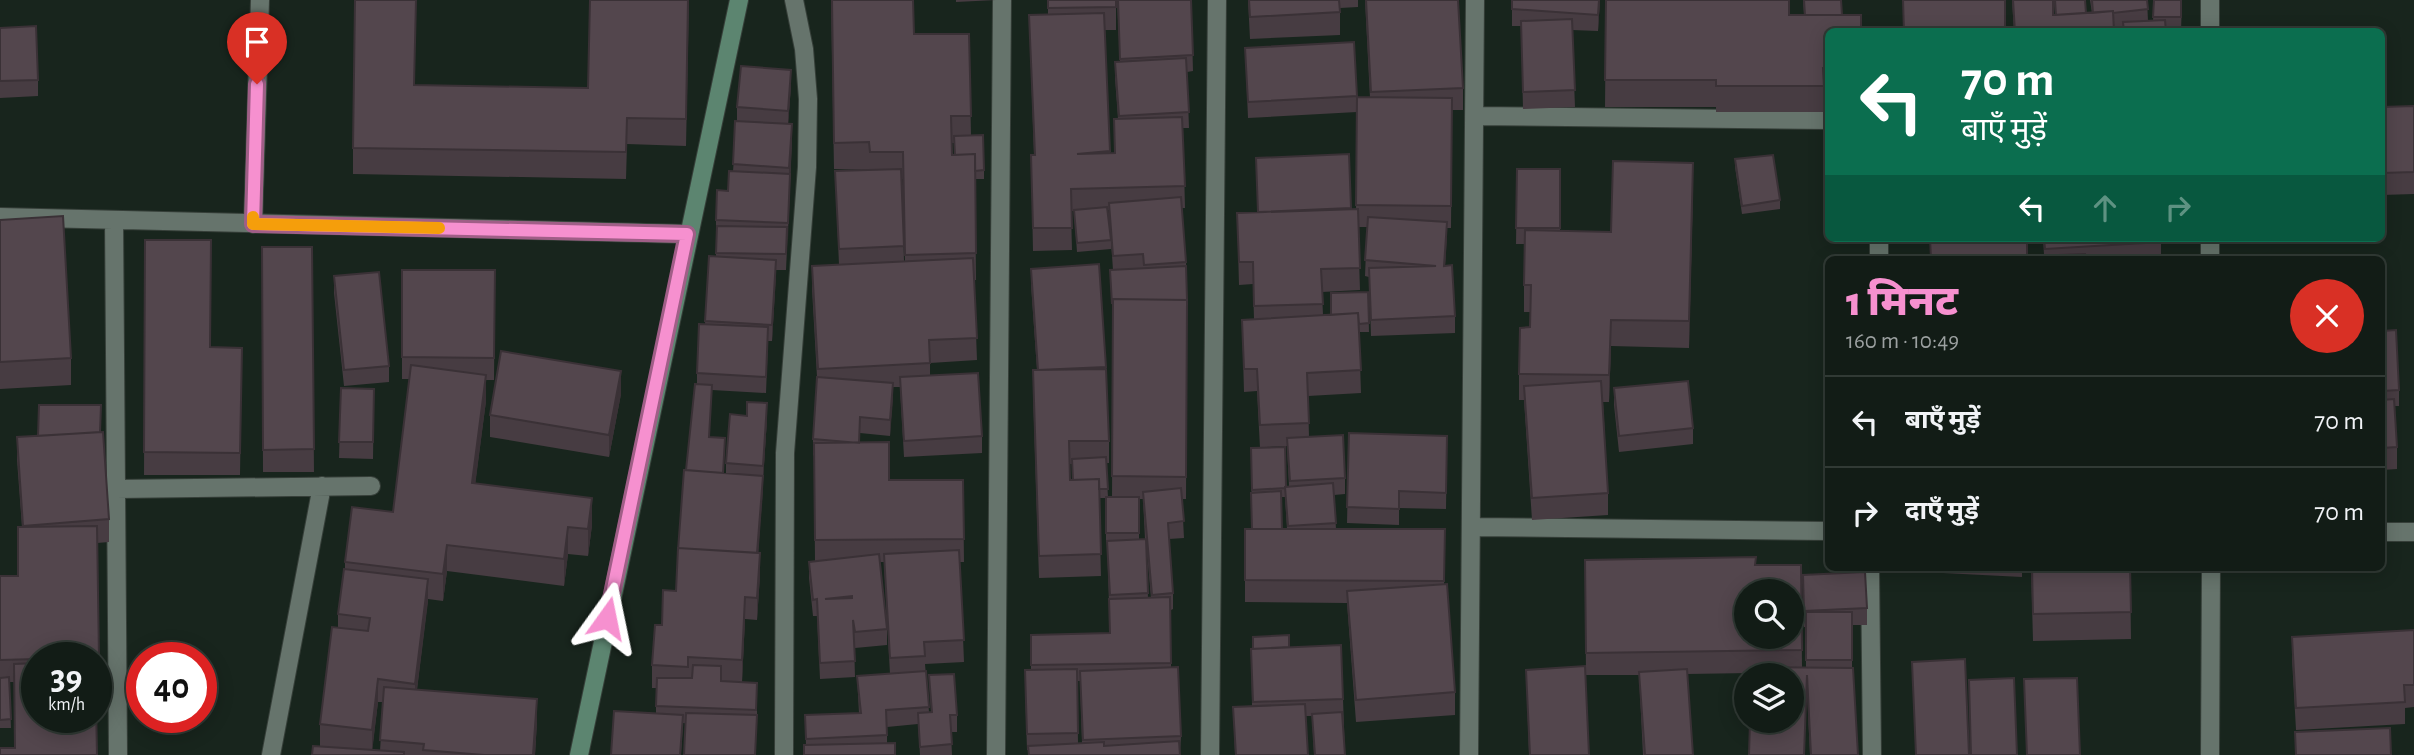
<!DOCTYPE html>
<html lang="hi">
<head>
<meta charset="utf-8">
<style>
  :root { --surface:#121c16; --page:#1b251f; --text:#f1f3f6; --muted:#9ca1a1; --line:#313a35; --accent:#f690cf }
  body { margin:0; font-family:"Alegreya Sans","Noto Sans Devanagari",sans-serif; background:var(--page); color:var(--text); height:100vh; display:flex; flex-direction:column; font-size:26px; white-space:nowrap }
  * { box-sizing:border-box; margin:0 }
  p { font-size:23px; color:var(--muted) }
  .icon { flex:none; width:38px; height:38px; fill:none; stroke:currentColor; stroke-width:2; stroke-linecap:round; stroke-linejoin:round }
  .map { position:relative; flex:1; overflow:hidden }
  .panel { position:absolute; left:1825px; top:256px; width:560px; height:315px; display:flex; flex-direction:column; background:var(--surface); border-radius:10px; box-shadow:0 4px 18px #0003,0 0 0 2px var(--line) }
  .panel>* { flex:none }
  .banner { position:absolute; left:1825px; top:28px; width:560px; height:214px; border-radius:10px; box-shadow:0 4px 18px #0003,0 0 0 2px var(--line); background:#0b6e4f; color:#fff; overflow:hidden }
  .tools { position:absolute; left:1734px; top:579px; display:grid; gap:14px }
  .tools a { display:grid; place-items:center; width:70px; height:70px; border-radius:50%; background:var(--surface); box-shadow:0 4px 18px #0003,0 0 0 2px var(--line); font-size:35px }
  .speed { position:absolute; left:21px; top:642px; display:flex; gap:14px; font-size:35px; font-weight:700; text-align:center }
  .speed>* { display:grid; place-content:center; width:91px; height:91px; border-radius:50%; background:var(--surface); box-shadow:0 4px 18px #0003,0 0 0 2px var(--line); line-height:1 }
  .speed small { font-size:18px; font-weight:400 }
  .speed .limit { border:10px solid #d22; background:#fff; color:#111 }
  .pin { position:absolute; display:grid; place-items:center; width:60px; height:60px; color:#fff; margin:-72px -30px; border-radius:50% 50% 50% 0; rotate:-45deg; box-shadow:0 0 7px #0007 }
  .pin .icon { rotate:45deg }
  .me { position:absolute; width:77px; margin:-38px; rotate:12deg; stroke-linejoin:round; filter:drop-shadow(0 0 5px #0008) }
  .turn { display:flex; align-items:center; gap:24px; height:147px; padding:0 21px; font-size:32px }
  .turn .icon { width:91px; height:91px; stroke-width:2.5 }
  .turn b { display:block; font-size:49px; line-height:60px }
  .lanes { display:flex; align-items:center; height:66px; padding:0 21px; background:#0003; justify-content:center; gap:35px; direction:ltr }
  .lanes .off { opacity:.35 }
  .round { display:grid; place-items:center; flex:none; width:74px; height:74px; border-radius:37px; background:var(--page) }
  .head { display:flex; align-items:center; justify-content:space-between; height:119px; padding:0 21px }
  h1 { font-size:42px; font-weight:800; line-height:52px; color:var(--accent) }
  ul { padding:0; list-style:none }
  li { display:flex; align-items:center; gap:21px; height:91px; padding:0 21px; border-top:2px solid var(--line) }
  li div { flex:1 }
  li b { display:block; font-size:26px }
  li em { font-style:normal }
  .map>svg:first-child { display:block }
</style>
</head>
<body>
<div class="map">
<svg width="2414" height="755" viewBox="0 0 2414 755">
  <rect width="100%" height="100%" fill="#18251d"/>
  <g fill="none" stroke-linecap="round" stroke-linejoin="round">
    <defs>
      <path id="street" d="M2210,32V0
        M1474,116L1829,120
        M0,217L687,234
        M114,220L118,755
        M253,224L260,0
        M2210,238V259
        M1879,259V238
        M116,489L371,486
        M1471,527L1829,531
        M2382,532H2414
        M1870,567L1872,755
        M271,755L322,486
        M784,755L785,453L807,167L808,99L804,49L794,0
        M996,755L1002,0
        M1210,755L1217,0
        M1469,755L1475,0
        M2210,755L2211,567"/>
      <path id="secondary" d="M579,755L739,0"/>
    </defs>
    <use href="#street" stroke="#363f39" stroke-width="20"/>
    <use href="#secondary" stroke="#363f39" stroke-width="20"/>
    <use href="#street" stroke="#66746c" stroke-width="18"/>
    <use href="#secondary" stroke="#5c8570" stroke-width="18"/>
  </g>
  <path fill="#473c42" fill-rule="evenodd" d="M689,0L686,146L627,144L626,179L353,174V148L415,86L588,88Z
    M831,0L914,34H969L971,136L984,170V179H975L976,280H974L977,360L930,363V375L982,436V453L904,457L900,387H893L890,436L860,433L859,443L889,480H963L964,562H960L964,662L925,664L929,712H931L929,675L957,715V732H951L952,755H920L918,724L887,727V743L806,745L805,715L859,713L857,676L890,674L884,562H880L887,629V645L855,648L854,641L855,677L820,679L817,616H813L809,578V562L815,561L814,456L813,455V439L817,377L812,289V266L839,265L835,171L869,170L834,169ZM951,143H954L955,155H952ZM902,179H903L905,261H904Z
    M956,0H996L956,2Z
    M1048,0H1116V30H1105L1110,153H1114V119H1118L1115,78V62H1120L1117,0H1191L1193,71L1187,72L1189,128H1183L1185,208H1182L1186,262L1187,300L1186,499H1182L1184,538L1169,539L1173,593V609L1171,610V667L1181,736L1180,755H1028V750H1027L1025,686L1031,670V635L1110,633L1107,542H1106V498H1099L1101,576L1039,578L1033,393V370H1037L1031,285V269L1099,264L1106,369L1109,441V463H1106L1108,497H1112L1113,321L1110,270H1113L1111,241V249L1077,252L1074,211H1071L1072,250L1033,251L1031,155H1034L1029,15H1048ZM1108,210H1109L1111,239ZM1069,464H1072L1073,480H1070ZM1139,499H1143L1145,539L1139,540ZM1146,540L1151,598H1148ZM1077,681H1080L1082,743H1078Z
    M1248,0H1358V7L1340,8V35L1250,39Z
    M1365,0L1463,88V110H1452L1451,228H1447L1445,265L1455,316V333L1371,336L1369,277L1365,276L1367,227H1358L1360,290L1322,292L1323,315H1331L1368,292L1369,332H1359L1361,393L1308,396L1309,437L1345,478V494L1334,495L1336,529H1445L1444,585L1455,692V715L1356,722L1347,603L1245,602V529H1252L1251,448H1260L1257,391L1244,392L1242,320L1254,319L1253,284L1239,285L1237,213H1258L1256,158L1351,209H1356L1357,112L1248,118L1245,48L1357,96V104L1370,98ZM1287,446L1289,486H1286L1266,447ZM1281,497H1285L1287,529H1282Z
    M1600,0L1598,31L1572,30L1575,107L1523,109L1521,26H1512V9Z
    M1606,0L1789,15H1804L1803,0H1841L1829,32V95H1824V112H1716V107H1605Z
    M2012,0H2053V15H2055L2054,0H2085L2086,13H2092L2090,0H2147L2148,21H2153L2154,0H2182L2181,32H2123V28L2114,29V32H2014Z
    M0,28L38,80V96L0,98Z
    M791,86L788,124L792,140L786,270H776L772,341H768L766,393L712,390L709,437L723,473H726V463L767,419L758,553L760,575L757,620L745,619L742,682L757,699V732L683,723L681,755H611L656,713V688H652V665L662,625L676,591L686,470L697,384V373L705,324L709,256H716V220L728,191L733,171L737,121V107Z
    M2414,106V194L2382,195V107Z
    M1735,159L1780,200V209L1742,214L1735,167Z
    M1517,169H1560V231L1611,232L1693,190L1689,348L1611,346L1609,402H1603L1608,493V515L1532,520L1524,400H1519V374L1530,327V312H1524V244H1516Z
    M0,220L71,358V385L0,389Z
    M1930,238H2041V243H2027V259H1930Z
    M2043,238H2161V259H2030L2044,255Z
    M145,240L210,347L242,348L240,475H144Z
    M262,247H312L314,472H263Z
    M402,270H495L494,380H486V401L475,484L592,525L588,556L568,554L564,586L447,571L443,601L428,599L417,689L537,721L535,755H312L320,746V724L338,627V614L345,570V562L393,512L409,379H402ZM378,702H383L380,751L372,750Z
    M334,276L389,366V382L344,386L334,293Z
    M2382,331L2399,390V406H2394L2397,447V469L2382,470Z
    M341,388L374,389L373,459L339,458Z
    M1614,388L1693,428V444L1619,452L1614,405Z
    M621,394L609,457L490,437V415Z
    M100,432L109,519V542L97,543L99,681H96V658H37V718L15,748L14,682H9L11,728H0V576H18L22,527L17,460V437Z
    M1349,433L1447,436L1446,509L1399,508V525L1347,523Z
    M1585,560L1756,565H1801L1802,667H1806V627H1804L1803,575L1867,608V625H1852V668L1858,755H1810L1807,691L1751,673L1687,674L1693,755H1643L1639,675H1586Z
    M1923,567H2022V577L1923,572Z
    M2031,567H2130L2131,639L2033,641Z
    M2414,630V707L2405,708V724L2296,730L2292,659V637Z
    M1289,647L1343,699L1345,755H1314L1312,716H1306L1308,755H1235L1233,707L1252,706L1251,649Z
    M1526,670L1589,755H1529Z"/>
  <path fill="#3a3136" d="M1599,0H1600L1598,31V15Z
    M791,70V86L788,127V111Z
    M792,124V140L788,240L789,168Z
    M1693,163V190L1689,348V321Z
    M1447,222V239L1444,282V266Z
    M776,260V276L772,341V325Z
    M1611,320V346L1609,402V375Z
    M621,371V394L609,457V435Z
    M486,375V401L472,510V483Z
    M893,383V400L890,436V420Z
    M767,403V419L763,482V466Z
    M763,476V492L757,572V555Z
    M592,498V525L588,556V529Z
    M568,527V554L564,586V559Z
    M447,545V571L443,601V574Z
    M760,553V575L757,620V598Z
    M428,579V602L415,706V684Z
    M745,597V619L742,682V660Z
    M378,679V702L372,753V730Z
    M537,699V721L535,755H533Z"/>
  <path fill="#53464d" stroke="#3a3136" stroke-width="2" fill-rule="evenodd" d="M355,0H416L414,85L588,88L590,0H688L686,119L627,118L626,152L353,148Z
    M832,0H913L914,34H969L971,116H951L952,155L975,154L976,253L905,255L903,152H870L869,142L834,143Z
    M1048,0H1116V7L1048,8Z
    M1118,0H1191L1193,55L1120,59Z
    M1249,0H1339L1340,12L1250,17Z
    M1366,0H1458L1463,88L1371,92Z
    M1512,0H1599L1598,15L1512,9Z
    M1606,0H1789V15H1861V32H1829V68H1823L1824,86H1716V80H1605Z
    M1804,0H1841L1842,15H1805Z
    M1903,0H2005V32H1904Z
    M2013,0H2053V15L2113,11L2114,32H2015Z
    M2055,0H2085L2086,13L2056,15Z
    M2092,0H2147L2148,9L2113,13V11L2093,13Z
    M2154,0H2181V17H2153Z
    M1104,13L1110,151L1077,154L1115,153L1114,119L1182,117L1185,186L1071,189L1072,228H1033L1031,155H1035L1029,15Z
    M1572,19L1575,90L1523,92L1521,21Z
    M2165,20L2166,32H2124L2123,22Z
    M36,26L38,80L0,81V28Z
    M1354,42L1357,96L1248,102L1245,48Z
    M1186,58L1189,112L1119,116L1115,62Z
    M741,66L791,70L788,111L737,107Z
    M1357,97L1452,98L1451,206L1356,205Z
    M2414,106V172L2382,173V107Z
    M735,121L792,124L789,168L733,164Z
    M983,135L984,170L975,171V154L955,155L954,136Z
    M1349,154L1351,208L1258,212L1256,158Z
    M1773,155L1780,200L1742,206L1735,159Z
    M1613,161L1693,163L1689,321L1611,320L1609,375L1519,374L1520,328L1530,327L1531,285H1524L1525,230L1611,232Z
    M901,169L904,246L839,249L835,171Z
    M1517,169H1560V228H1516Z
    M729,171L790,174L788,223L716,220L717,190L728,191Z
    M1181,197L1186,262L1144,265L1143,254L1113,256L1109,203Z
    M1107,207L1111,240L1077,243L1074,210Z
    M1358,209L1360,268L1321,269L1323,304L1254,306L1253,262H1239L1237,213Z
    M63,216L71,358L0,362V220Z
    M1368,217L1447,222L1444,266L1452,265L1455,316L1371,320L1369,268L1436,266L1365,260Z
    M717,226L787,227L786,254L716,253Z
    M1930,238H2027V259H1931Z
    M2044,238H2161V242L2045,249Z
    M145,240H211L210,347L242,348L240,453L144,452Z
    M262,247H312L314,449L263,450Z
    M2085,254V259H2030V256Z
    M709,256L776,260L772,325L705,321Z
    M973,258L977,338L929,340L930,363L818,369L812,266Z
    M1099,264L1106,367L1038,370L1031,269Z
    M1186,266L1187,300L1113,299L1112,304L1110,270Z
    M402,270H495L494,358L402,357Z
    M379,272L389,366L344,370L334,276Z
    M1368,292L1369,323L1359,324L1358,313L1331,315V293Z
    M1113,299L1187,300L1186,477L1112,476Z
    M1358,313L1361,370L1307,373L1309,423L1260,425L1257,369H1244L1242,320Z
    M699,324L768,327L766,377L697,373Z
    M2396,330L2399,390L2382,391V331Z
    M501,351L621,371L609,435L490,415Z
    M411,365L486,375L472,483L592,498L588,529L568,527L564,559L447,545L443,574L345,562L352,507L393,512Z
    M1106,369L1109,441H1069L1070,480L1099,479L1101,554L1039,556L1033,370Z
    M978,373L982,436L904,441L900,377Z
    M817,377L893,383L890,420L860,417L859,443L813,439Z
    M1601,381L1608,493L1532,498L1524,386Z
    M1688,381L1693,428L1619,436L1614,388Z
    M695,384L712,385L709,437L725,438L723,473L686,470Z
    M341,388L374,389L373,442H339Z
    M2394,399L2397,447L2382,448V400Z
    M747,402L767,403L763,466L726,463L730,414L747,416Z
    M39,405H101L100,432L38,436Z
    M103,432L109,519L23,526L17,437Z
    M1349,433L1447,436L1446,493L1399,491V509L1347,507Z
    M1343,435L1345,478L1290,481L1287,438Z
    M889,442V480H963L964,539L815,540L814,443Z
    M1285,447L1286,486L1285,487V488L1252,490L1251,448Z
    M1106,457L1108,489H1099V479L1073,480L1072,459Z
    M684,470L763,476L757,553L678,548V550Z
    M1333,483L1336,523L1288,526L1285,487Z
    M1181,488L1184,521L1168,523L1173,593L1152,595L1143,492Z
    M1281,491L1282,529H1252L1251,493Z
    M1106,497H1139V533H1106Z
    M97,526L99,659H96V658H37V659L0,660V576H18V527Z
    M1245,529H1445L1444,581L1245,580Z
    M1146,539L1148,593L1110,595L1107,541Z
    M678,548L760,553L757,598L745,597L742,660L688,657V667L652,665L655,625H662L663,590L676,591Z
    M959,550L964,640L924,642L925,656L890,658L884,554Z
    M879,554L887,629L855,632L853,620L855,661L820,663L817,599L813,600L809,562ZM852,596V598L825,599Z
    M1756,557L1755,565H1801L1802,650L1586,653L1585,560ZM1746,592H1792V637H1746Z
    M2032,567H2130L2131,612L2033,614Z
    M344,569L428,579L415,684L378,679L372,730L320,724L332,627L368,631L370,618L338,614Z
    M1865,572L1867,608L1804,611L1803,575Z
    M1447,584L1455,692L1356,700L1347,591Z
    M1170,597L1171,663L1031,665V635L1110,633L1109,599Z
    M1806,612H1852V660H1806Z
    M2414,630V685H2404L2405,702L2296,708L2292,637Z
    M1289,635V647L1253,649V637Z
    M1341,645L1343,699L1253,702L1251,649Z
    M1965,659L1969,755H1916L1912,662Z
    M37,663V718H96V703L97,755H0V748H15L14,664Z
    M693,665L721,666V681L757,683L756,710L656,706L657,678H692Z
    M1585,666L1589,755H1530L1526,670Z
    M1178,667L1181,736L1083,740L1080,671Z
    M1751,667L1853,668L1858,755H1811L1807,675L1804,755H1749L1750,721H1792V676H1751Z
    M1077,669L1078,733L1027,734L1025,670Z
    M1687,669L1693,755H1645L1639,672Z
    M926,671L929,707L886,710L887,735L806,739L805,715L861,713L857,676Z
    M954,674L957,715H950L952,744L920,747L918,713L932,712L929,675Z
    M9,677L11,719L0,720V678Z
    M2014,678L2017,755H1971L1969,680Z
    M2077,678L2080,755H2027L2024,679Z
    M384,687L537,699L533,755H484L423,750L424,744L380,740Z
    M1305,704L1308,755H1236L1233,707Z
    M614,711L683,715L680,755H611Z
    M1342,712L1345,755H1315L1312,714Z
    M686,713L757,715L755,755H684Z
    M2390,728L2391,755H2296L2295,732Z
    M1179,741L1180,755H1029L1028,746L1104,742V746Z
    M895,743V755H804V745Z
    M313,746L404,752V755H312Z"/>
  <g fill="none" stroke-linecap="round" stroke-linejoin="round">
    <defs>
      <path id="route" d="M257,84L253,224L687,234L607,618"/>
    </defs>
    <use href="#route" stroke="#a05e87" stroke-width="18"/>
    <use href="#route" stroke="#f690cf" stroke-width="12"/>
    <path stroke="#f59e0b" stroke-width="12" d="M253,217V224L439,228"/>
  </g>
</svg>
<div class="tools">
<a><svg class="icon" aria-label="search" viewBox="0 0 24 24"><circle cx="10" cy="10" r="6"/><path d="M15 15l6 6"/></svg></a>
<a><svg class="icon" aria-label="layers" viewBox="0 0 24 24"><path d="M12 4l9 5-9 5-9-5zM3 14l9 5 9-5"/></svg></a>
</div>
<div class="speed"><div>39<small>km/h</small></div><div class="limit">40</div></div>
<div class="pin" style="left:257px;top:84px;background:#d93025"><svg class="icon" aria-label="arrive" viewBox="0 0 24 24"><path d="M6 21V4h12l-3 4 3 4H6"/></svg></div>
<svg class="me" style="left:607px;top:618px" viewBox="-20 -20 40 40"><path d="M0-17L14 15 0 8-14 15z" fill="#f690cf" stroke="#fff" stroke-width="4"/></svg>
<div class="banner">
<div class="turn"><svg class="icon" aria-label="left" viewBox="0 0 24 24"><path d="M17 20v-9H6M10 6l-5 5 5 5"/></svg><div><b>70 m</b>बाएँ मुड़ें</div></div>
<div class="lanes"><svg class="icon" aria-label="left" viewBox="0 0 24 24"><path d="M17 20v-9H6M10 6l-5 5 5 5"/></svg><svg class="icon off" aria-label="ahead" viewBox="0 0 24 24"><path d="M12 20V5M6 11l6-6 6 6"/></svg><svg class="icon off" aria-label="right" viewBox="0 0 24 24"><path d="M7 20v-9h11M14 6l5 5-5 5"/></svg></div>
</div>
<section class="panel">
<div class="head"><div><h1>1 मिनट</h1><p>160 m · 10:49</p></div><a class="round" style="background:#d93025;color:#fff"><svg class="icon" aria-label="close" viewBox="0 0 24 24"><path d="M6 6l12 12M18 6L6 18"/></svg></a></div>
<ul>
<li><svg class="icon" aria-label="left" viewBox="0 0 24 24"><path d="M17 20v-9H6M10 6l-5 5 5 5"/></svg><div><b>बाएँ मुड़ें</b></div><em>70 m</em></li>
<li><svg class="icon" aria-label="right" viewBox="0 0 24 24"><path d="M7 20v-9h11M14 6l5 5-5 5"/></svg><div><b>दाएँ मुड़ें</b></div><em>70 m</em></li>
</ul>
</section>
</div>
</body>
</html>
